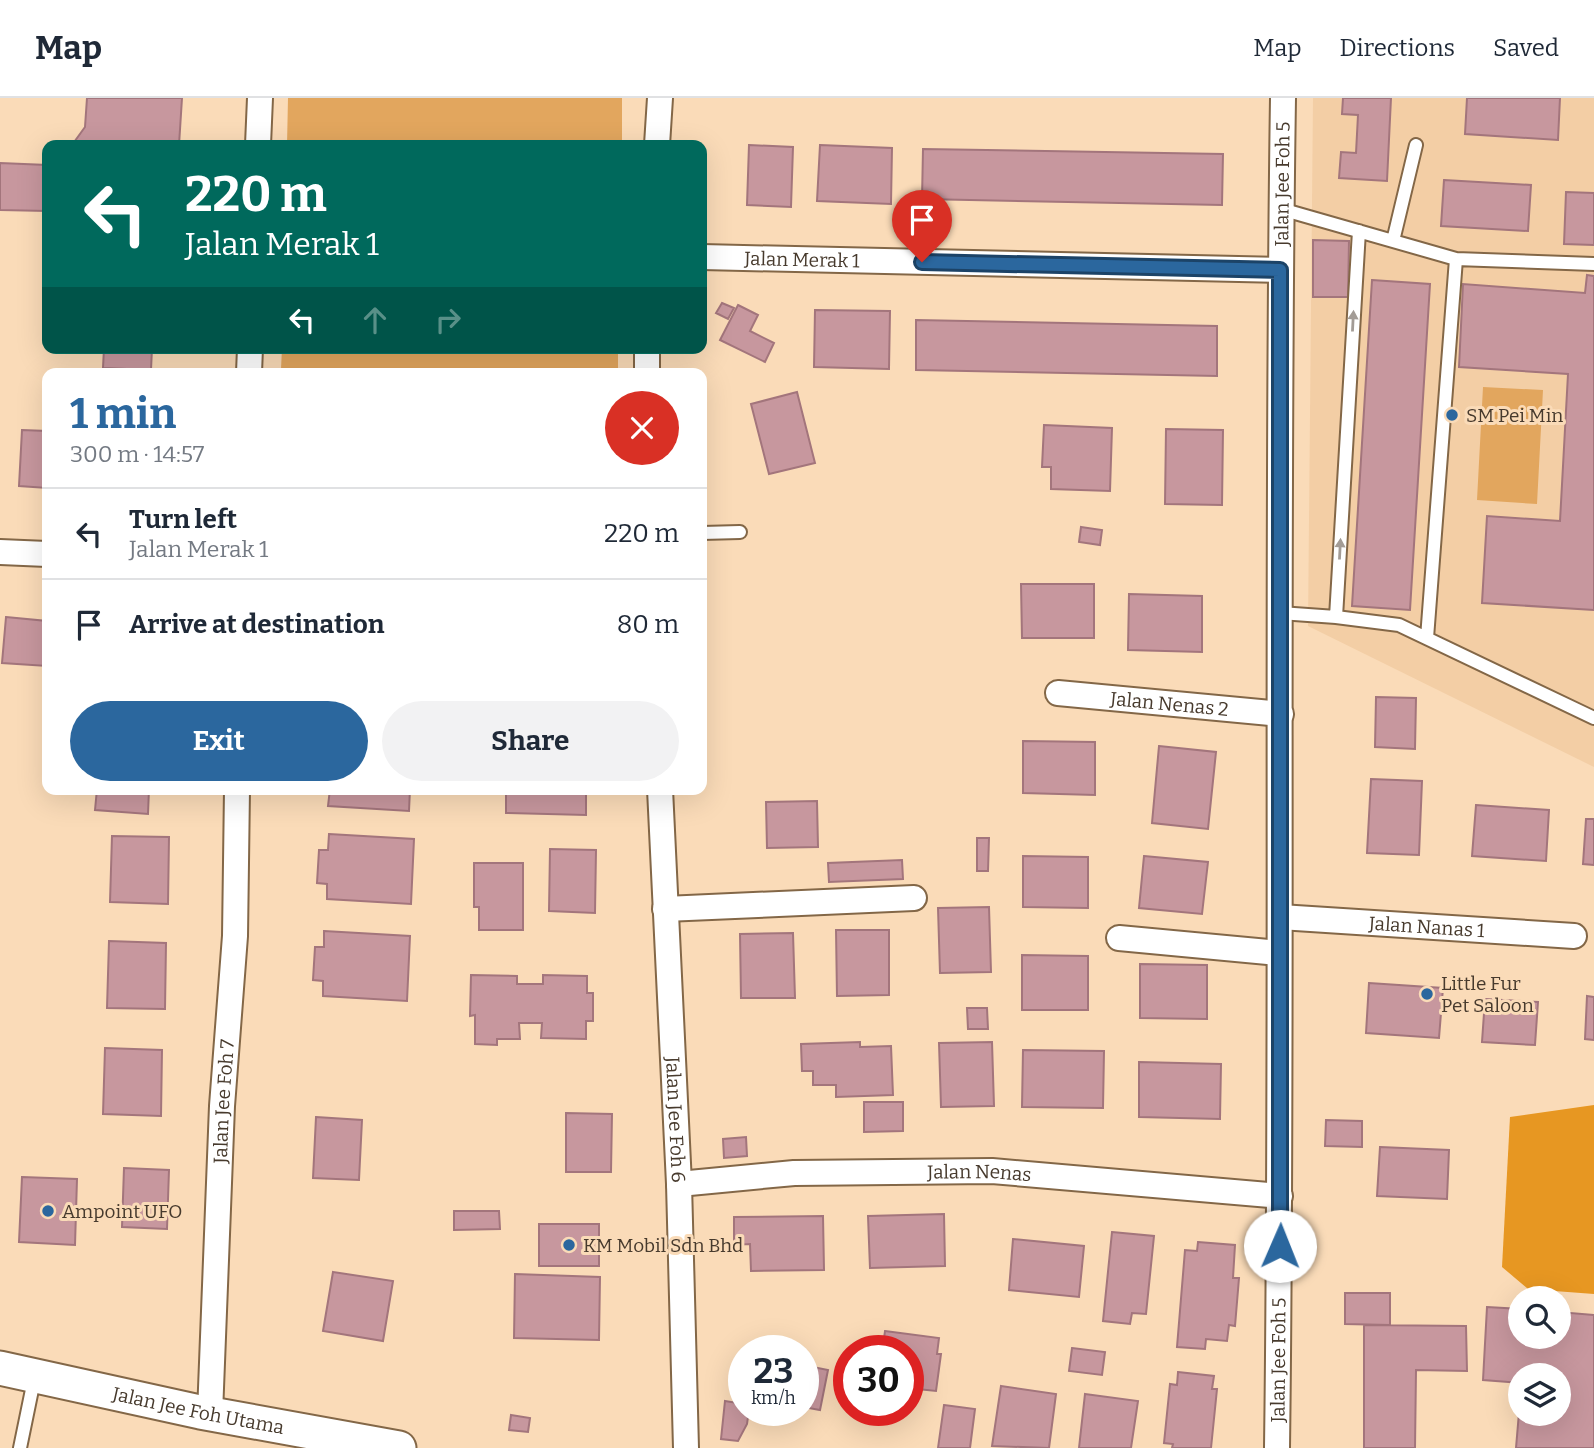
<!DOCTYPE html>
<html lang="en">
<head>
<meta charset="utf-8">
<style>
  :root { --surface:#fff; --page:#f2f2f3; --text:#1f2937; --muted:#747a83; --line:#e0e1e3; --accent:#2b679e }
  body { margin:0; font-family:Bitter,serif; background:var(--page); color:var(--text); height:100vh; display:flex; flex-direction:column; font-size:26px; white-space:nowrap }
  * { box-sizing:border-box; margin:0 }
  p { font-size:23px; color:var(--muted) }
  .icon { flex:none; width:38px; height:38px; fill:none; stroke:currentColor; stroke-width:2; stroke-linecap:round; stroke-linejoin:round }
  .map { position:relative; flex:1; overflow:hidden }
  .panel { position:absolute; left:42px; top:270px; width:665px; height:427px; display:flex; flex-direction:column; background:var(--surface); border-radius:14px; box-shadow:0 7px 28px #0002 }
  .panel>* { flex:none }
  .banner { position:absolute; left:42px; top:42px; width:665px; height:214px; border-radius:14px; box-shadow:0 7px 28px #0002; background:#00695c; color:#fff; overflow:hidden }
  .controls { position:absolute; left:1508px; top:1188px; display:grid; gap:14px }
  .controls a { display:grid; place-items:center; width:63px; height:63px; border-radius:50%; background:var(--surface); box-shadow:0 7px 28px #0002; font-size:35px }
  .speed { position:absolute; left:728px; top:1237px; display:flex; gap:14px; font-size:35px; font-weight:700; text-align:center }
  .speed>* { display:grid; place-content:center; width:91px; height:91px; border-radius:50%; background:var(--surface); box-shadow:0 7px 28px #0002; line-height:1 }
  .speed small { font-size:18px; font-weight:400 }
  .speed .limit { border:10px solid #d22; background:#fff; color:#111 }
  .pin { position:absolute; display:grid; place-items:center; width:60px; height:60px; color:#fff; margin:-72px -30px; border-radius:50% 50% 50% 0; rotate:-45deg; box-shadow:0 0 7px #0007 }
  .pin .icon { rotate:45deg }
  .me { position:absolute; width:77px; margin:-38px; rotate:1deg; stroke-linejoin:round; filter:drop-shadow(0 0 5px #0008) }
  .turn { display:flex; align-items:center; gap:24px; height:147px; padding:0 28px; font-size:32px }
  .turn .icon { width:91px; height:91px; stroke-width:2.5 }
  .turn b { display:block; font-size:49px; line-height:60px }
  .lanes { display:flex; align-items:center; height:66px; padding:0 28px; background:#0003; justify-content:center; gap:35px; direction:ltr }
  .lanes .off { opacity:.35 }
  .round { display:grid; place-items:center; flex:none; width:74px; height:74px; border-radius:37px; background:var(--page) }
  .summary { display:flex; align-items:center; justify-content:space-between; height:119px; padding:0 28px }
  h1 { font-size:42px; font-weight:700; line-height:52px; color:var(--accent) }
  .primary-button { display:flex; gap:14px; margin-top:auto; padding:14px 28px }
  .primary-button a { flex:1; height:80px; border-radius:42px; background:var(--accent); color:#fff; font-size:28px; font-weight:700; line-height:80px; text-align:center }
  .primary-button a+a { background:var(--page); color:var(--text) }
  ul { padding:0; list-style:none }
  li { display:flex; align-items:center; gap:21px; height:91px; padding:0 28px; border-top:2px solid var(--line) }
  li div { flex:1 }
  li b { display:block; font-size:26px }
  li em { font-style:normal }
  header { display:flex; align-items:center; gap:42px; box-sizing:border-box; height:98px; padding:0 35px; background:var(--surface); border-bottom:2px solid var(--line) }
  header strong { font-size:33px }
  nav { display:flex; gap:38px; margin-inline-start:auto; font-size:24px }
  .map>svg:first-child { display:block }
</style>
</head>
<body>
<header>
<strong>Map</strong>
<nav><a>Map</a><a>Directions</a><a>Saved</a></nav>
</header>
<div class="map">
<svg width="1594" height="1350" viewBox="0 0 1594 1350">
  <rect width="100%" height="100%" fill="#fadbb8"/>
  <path fill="#f3cea5" d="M1313,0H1594V669L1308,528Z"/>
  <path fill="#e2a65e" d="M288,0H622V47H287Z
    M282,250H618V275H285L281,271Z
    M1483,289L1543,292L1537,406L1477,402Z"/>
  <path fill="#e79722" d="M1594,1007V1196L1528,1191L1502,1169L1510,1019Z"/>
  <path fill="#c7979e" stroke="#a3757c" stroke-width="2" d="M87,0H182L179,47H72L85,29Z
    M1343,0H1391L1387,83L1339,80L1341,54L1356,55L1358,17L1342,16Z
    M1467,0H1560L1558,42L1465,36Z
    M749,47L793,49L791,109L747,107Z
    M820,47L892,50L891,106L817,103Z
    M923,51L1223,56L1222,107L922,101Z
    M0,65L47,67V113L0,112Z
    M1444,82L1531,87L1528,133L1441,128Z
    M1566,94L1594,95V147L1564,146Z
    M1313,142L1349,143L1348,199H1313Z
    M1587,177L1594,178V512L1482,505L1487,418L1560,423L1568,276L1459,269L1463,186L1585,195Z
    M1372,182L1430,186L1410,512L1352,508Z
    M722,205L734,210L728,221L716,215Z
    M738,207L758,217L750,233L774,245L765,264L720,242Z
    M815,212L890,213L889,271L814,269Z
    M916,222L1217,228V278L916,272Z
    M104,250H152L151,272L103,270Z
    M797,294L815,365L769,376L751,306Z
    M1044,327L1112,330L1110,393L1051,391V369H1042Z
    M1166,331L1223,332L1222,407L1165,406Z
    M22,332L47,333V390L19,388Z
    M1081,429L1102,432L1100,447L1079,444Z
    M1021,486H1094V540H1022Z
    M1129,496L1202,498V554L1128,552Z
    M6,519L47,523V568L2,565Z
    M1376,599L1416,600L1415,651L1375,649Z
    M1023,643L1095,644V697L1023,695Z
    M1159,648L1216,654L1208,731L1152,725Z
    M1371,681L1422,683L1419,757L1367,755Z
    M97,691H149L148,716L95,712Z
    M330,691H410L409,713L328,708Z
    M506,691H586V717L506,715Z
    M817,703L818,749L767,750L766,704Z
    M1476,707L1549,712L1546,763L1472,758Z
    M1586,721H1594V767L1583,766Z
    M329,736L414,741L411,806L327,801V786L317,785L319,752H328Z
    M112,738L169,739L168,806L110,804Z
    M977,740H989L988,773H977Z
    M550,751L596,752L595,815L549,813Z
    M1023,758L1088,759V810L1023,809Z
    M1144,758L1208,764L1202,816L1139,810Z
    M902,762L903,781L829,784L828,765Z
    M474,765H523V832H479V809H474Z
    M989,809L991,874L940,875L938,810Z
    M836,832H889V897L837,898Z
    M324,833L410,838L407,903L323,898V883L313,882L315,849H324Z
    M793,835L795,900H741L740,836Z
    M109,843L166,845L165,911L107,910Z
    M1022,857L1088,858V912H1022Z
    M1140,866L1207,867V921L1140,920Z
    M471,877L517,878V886H543V877L587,878V895H593V923H586V941L541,940L542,925H519L520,941H497V947L475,946V917L470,918Z
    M1369,885L1443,890L1439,940L1366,935Z
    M1587,898L1594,899V942L1585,941Z
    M1485,901L1538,904L1535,947L1482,944Z
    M967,910H987L988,931H968Z
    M860,944V949L891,948L893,997L836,999V987H813V973H802L801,946Z
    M992,944L994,1008L941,1009L939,945Z
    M105,950L162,952L161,1018L103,1016Z
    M1023,952L1104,953L1103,1010L1022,1009Z
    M1139,964L1221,966L1220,1021L1139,1019Z
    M864,1004H903V1033L864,1034Z
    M566,1015L612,1016L611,1074H566Z
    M316,1019L362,1022L359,1082L313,1080Z
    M1326,1022L1362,1023V1049L1325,1048Z
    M746,1039L747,1058L724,1060L723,1041Z
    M1380,1049L1449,1052L1447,1101L1377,1098Z
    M124,1070L169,1072L167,1131L122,1129Z
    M22,1079L77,1081L75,1147L19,1144Z
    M454,1113H499L500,1131L454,1132Z
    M944,1116L945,1168L870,1170L868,1118Z
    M823,1118L824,1172L751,1173L750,1146L734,1147V1119Z
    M539,1126H599V1168H539Z
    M1112,1134L1154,1138L1146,1216L1132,1215L1130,1226L1103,1223Z
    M1013,1141L1084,1148L1079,1199L1009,1192Z
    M1198,1144L1235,1147L1233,1180H1239L1235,1228L1229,1227L1227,1243L1206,1241L1205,1251L1177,1249L1185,1152L1197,1153Z
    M333,1174L393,1183L383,1243L323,1233Z
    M515,1176L600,1179L599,1242L514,1240Z
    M1345,1195H1390V1227L1345,1226Z
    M1487,1209L1521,1211V1239H1559V1214L1594,1217V1350H1516L1521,1291V1316H1559V1278H1521V1285L1483,1282Z
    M1364,1227L1466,1228L1467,1273L1416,1272L1415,1350H1364Z
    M885,1233L939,1240L937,1256H941L936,1293L908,1290V1253H877V1247L883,1248Z
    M1072,1250L1105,1254L1102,1277L1069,1273Z
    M803,1267L828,1272L820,1312L803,1309Z
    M1178,1274L1214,1278L1212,1291H1217L1211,1350H1172L1173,1346L1164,1345L1170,1286L1177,1287Z
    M1001,1288L1056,1296L1049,1350L992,1348Z
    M1085,1296L1138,1303L1131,1350H1079Z
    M725,1303L744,1306V1312H749L747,1326L738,1343L721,1341Z
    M944,1307L975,1311L970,1350H938Z
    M511,1317L530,1320L528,1334L509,1332Z"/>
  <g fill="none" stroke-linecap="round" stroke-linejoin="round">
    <defs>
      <path id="lane" d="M1281,111L1456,161L1594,166
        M1393,143L1416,47
        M702,435L740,434
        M1280,515L1336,519L1399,527L1594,620
        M1336,519L1359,133
        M1427,540L1456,161
        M20,1350L35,1277"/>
      <g id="street">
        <path d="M258,47L260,0"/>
        <path d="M657,47L660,0"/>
        <path id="s1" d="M702,159L1281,172"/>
        <path d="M249,275L250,250"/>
        <path d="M647,275V250"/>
        <path d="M0,454L47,456"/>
        <path id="s2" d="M1058,595L1281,616"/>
        <path id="s3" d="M660,691L679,1086L686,1350"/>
        <path d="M665,811L914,800"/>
        <path id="s4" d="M1280,819L1574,838"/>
        <path d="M1119,840L1279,855"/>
        <path id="s5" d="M679,1086L794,1075L992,1073L1280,1098"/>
        <path id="s6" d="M210,1316L222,1008L235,838L237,691"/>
        <path id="s7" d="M1277,1350C1283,900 1276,450 1283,0"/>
      </g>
      <g id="secondary">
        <path id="s8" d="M0,1270L200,1314L399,1350"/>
      </g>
    </defs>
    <use href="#lane" stroke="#836747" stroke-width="16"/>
    <use href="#street" stroke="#836747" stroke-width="28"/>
    <use href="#secondary" stroke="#836747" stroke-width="37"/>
    <use href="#lane" stroke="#fff" stroke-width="12"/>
    <use href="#street" stroke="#fff" stroke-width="24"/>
    <use href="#secondary" stroke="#fff" stroke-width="33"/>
  </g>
  <defs><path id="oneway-solid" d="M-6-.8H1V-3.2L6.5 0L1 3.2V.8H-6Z" transform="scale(1.75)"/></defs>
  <g fill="#a39c96">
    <use href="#oneway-solid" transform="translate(1353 223) rotate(-87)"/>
    <use href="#oneway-solid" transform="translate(1340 451) rotate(-87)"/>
  </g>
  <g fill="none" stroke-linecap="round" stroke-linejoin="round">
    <defs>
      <path id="route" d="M922,164L1280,172V1148"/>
    </defs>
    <use href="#route" stroke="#1c4367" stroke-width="18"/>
    <use href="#route" stroke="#2b679e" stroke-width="12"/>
  </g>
  <g fill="#2b679e" stroke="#fadbb8" stroke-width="2.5">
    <circle cx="1452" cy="317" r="7"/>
    <circle cx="1427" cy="896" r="7"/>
    <circle cx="48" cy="1113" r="7"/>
    <circle cx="569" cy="1147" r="7"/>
  </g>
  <g text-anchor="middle" stroke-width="6" stroke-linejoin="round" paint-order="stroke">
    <g font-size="19" fill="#473a2d" stroke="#fadbb8">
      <text dy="7" stroke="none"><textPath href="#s7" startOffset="1264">Jalan Jee Foh 5</textPath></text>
      <text dy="7" stroke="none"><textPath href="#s1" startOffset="100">Jalan Merak 1</textPath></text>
      <text dy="7" stroke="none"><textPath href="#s2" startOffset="112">Jalan Nenas 2</textPath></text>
      <text dy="7" stroke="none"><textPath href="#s4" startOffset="147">Jalan Nanas 1</textPath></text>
      <text dy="7" stroke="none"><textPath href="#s6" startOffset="313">Jalan Jee Foh 7</textPath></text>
      <text dy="7" stroke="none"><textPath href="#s3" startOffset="331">Jalan Jee Foh 6</textPath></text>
      <text dy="7" stroke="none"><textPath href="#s5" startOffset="301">Jalan Nenas</textPath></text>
      <text dy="7" stroke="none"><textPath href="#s7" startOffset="88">Jalan Jee Foh 5</textPath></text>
      <text dy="7" stroke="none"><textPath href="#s8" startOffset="203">Jalan Jee Foh Utama</textPath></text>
    </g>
    <g font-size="19" fill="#473a2d" stroke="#fadbb8" text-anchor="start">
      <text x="1466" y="324">SM Pei Min</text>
      <text x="1441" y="892">Little Fur<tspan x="1441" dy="22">Pet Saloon</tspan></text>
      <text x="62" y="1120">Ampoint UFO</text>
      <text x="583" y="1154">KM Mobil Sdn Bhd</text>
    </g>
  </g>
</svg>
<div class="controls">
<a><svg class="icon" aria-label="search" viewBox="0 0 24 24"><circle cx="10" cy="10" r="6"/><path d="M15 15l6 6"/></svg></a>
<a><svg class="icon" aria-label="layers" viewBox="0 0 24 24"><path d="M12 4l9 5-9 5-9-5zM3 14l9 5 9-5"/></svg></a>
</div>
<div class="speed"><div>23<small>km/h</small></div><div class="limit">30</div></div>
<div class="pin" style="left:922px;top:164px;background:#d93025"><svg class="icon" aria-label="arrive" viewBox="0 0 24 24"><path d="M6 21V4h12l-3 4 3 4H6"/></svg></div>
<svg class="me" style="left:1280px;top:1148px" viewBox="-20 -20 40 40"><circle r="19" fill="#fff"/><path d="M0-13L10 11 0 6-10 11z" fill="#2b679e"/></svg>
<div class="banner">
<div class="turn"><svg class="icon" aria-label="left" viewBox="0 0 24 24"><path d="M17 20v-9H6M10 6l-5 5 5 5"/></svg><div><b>220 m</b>Jalan Merak 1</div></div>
<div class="lanes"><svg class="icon" aria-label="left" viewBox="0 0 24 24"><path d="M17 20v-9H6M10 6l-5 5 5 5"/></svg><svg class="icon off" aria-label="ahead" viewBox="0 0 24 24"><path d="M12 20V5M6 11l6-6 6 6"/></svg><svg class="icon off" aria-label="right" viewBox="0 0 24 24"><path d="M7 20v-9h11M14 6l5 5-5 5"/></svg></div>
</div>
<section class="panel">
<div class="summary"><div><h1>1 min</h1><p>300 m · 14:57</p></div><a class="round" style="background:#d93025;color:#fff"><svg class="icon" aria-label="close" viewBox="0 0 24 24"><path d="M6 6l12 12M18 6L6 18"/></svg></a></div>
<ul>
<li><svg class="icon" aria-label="left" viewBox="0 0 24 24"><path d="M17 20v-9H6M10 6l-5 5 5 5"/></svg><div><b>Turn left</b><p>Jalan Merak 1</p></div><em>220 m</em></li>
<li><svg class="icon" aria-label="arrive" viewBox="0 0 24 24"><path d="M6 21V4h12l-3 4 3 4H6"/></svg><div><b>Arrive at destination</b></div><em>80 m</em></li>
</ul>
<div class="primary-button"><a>Exit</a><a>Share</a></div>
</section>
</div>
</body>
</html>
